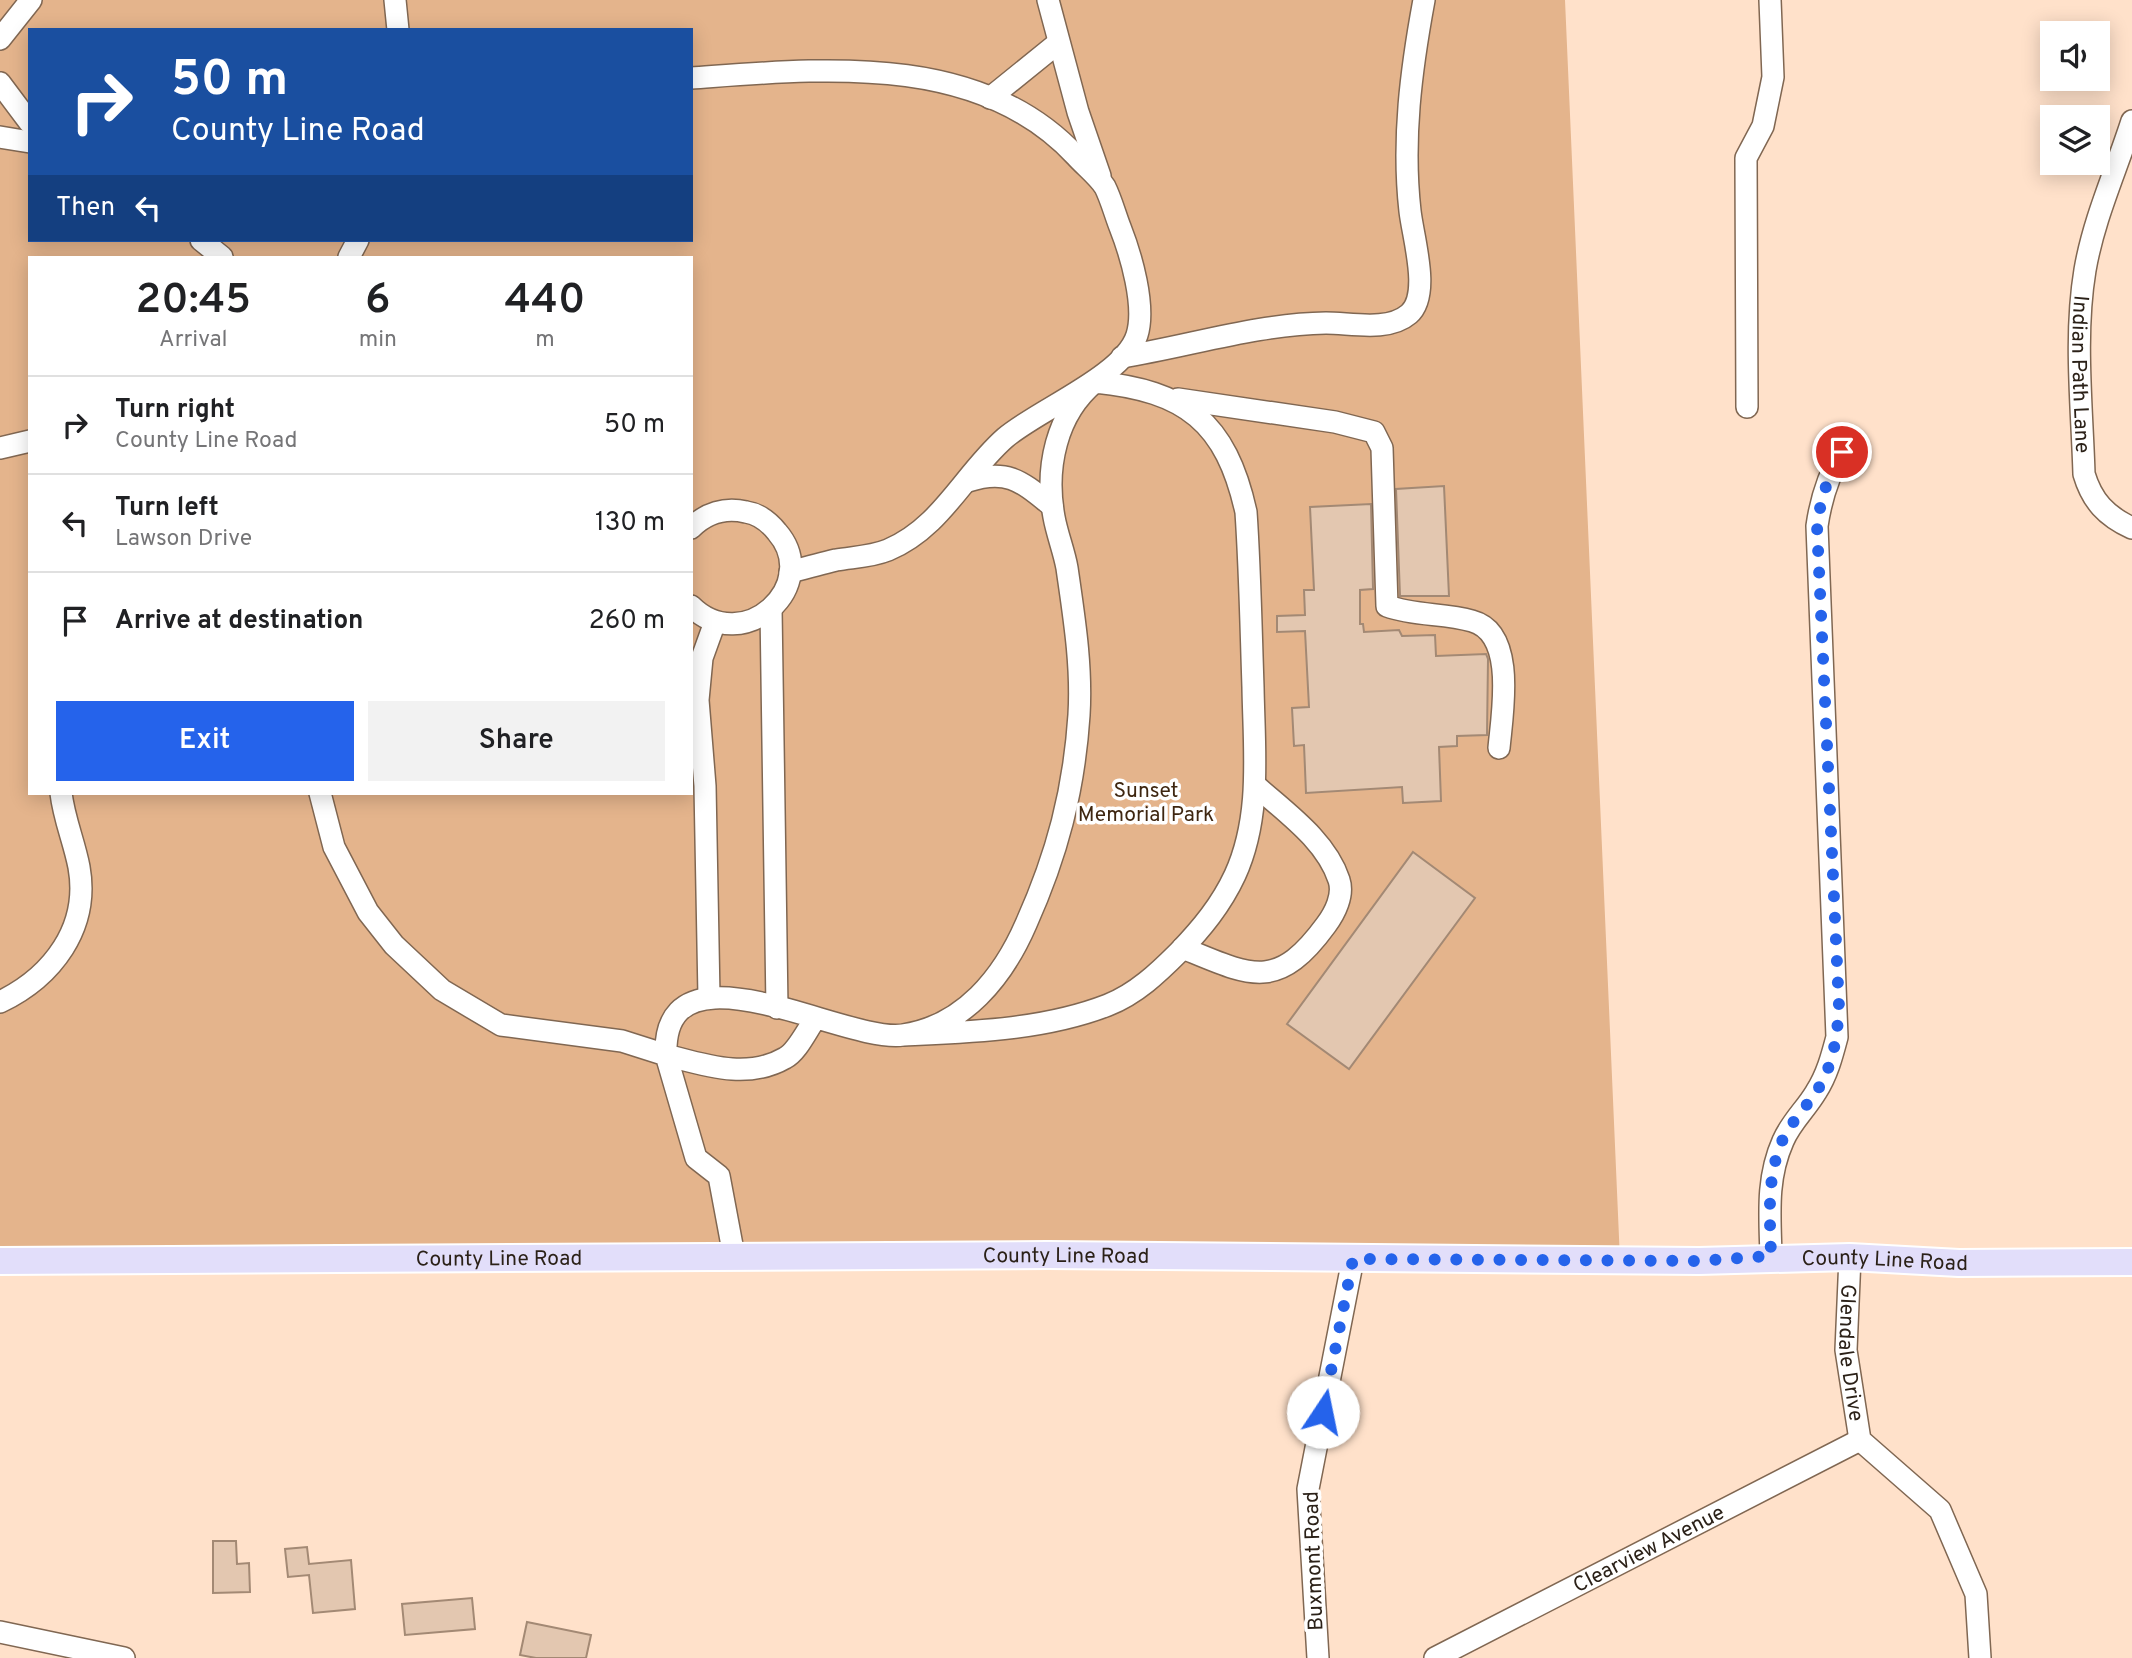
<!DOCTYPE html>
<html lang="en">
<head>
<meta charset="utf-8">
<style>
  :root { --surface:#fff; --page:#f2f2f2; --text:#202124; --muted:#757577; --line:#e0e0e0; --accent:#2563eb }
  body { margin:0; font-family:Overpass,sans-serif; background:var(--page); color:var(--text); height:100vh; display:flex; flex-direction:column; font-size:26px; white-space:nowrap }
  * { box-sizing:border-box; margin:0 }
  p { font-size:23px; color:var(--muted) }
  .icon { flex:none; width:38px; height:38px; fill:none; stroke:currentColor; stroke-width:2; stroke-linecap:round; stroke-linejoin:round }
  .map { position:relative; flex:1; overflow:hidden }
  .sheet { position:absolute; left:28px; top:256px; width:665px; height:539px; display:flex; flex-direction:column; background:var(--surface); border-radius:0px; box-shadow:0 4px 18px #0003 }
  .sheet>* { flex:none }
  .guide { position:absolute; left:28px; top:28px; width:665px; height:214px; border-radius:0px; box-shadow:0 4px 18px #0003; background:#1a4fa0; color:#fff; overflow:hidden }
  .buttons { position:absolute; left:2040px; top:21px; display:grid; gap:14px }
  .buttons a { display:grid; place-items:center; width:70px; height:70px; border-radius:0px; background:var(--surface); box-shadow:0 4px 18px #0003; font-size:35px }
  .pin { position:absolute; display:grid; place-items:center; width:60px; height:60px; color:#fff; margin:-30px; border:4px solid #fff; border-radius:50%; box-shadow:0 2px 7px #0007 }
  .me { position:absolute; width:77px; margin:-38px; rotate:11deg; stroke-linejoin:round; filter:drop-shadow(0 0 5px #0008) }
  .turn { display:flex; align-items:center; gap:24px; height:147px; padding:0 28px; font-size:32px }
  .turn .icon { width:91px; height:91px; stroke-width:2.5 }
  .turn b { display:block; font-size:49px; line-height:60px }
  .then { display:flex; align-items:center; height:66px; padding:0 28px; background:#0003; gap:14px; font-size:26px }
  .eta { display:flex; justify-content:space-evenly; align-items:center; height:119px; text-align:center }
  .eta b { font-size:42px; font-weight:600; line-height:49px }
  .action { display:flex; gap:14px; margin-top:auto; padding:14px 28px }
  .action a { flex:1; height:80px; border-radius:0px; background:var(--accent); color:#fff; font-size:28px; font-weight:600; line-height:80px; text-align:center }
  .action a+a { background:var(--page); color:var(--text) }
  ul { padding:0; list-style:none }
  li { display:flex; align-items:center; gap:21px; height:98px; padding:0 28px; border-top:2px solid var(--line) }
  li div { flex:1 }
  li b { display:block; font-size:26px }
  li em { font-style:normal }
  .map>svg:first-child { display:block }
</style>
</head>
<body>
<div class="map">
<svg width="2132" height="1658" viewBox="0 0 2132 1658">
  <rect width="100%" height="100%" fill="#ffe1ca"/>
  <path fill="#e4b48c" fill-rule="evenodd" d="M0,0H1565L1620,1260L0,1262ZM30,30H691V240H30ZM30,257H691V793H30Z"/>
  <path fill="#e3c7b0" stroke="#a38974" stroke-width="2" d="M1444,486L1449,596H1400L1396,489Z
    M1371,504L1373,589L1360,590V624H1363L1364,632L1399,630L1402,636L1435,635L1436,656L1486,654L1488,659L1487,735L1457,736V746L1439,747L1441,801L1403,803L1402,787L1306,793L1304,745L1294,746L1292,708L1309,707L1305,631L1277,632V616L1305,615L1304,590H1314L1310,507Z
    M1413,852L1475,898L1349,1069L1287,1024Z
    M213,1541H236L237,1564L249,1563L250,1592L213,1593Z
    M307,1547L309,1564L351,1560L355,1609L313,1613L309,1575L288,1577L285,1549Z
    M472,1598L475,1629L405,1635L402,1604Z
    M527,1622L591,1635L586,1658H536L520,1655Z"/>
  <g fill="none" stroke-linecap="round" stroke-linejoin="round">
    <defs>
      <g id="minor">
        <path d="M395,0L398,30"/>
        <path d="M1048,0L1078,112L1100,176"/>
        <path d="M0,39L31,0"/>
        <path d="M691,78C820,69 979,51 1076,156C1085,166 1098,176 1105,187C1111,199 1115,214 1120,227C1131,255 1146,306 1137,335C1124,376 1039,409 1005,438C964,474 941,528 888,550C871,557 853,557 836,560C820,564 805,568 790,572"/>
        <path d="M0,83L30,123"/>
        <path d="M990,98L1058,43"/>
        <path id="s1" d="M2132,121C2116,171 2094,218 2085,270C2074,336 2082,407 2084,474C2092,501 2106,516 2132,528"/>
        <path d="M0,137L30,142"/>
        <path d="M201,240L222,257"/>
        <path d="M349,257L358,240"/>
        <path d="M1122,357C1190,346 1257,324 1326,323C1351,323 1388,332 1409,314C1431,295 1413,238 1410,211C1402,140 1411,70 1424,0"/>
        <path d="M1178,399L1335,422L1374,432L1382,448L1387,606C1415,616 1444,613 1472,621C1517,633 1502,714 1499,748"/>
        <path d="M1747,407L1746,158L1763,126L1773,77L1770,0"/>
        <path d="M0,448L30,441"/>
        <path d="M968,481C1008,468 1022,482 1052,506"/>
        <path d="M691,528C706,513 725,507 746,512C759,514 769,522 777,532C823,585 743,658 691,606"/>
        <path d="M771,609L777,1008"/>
        <path d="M320,793L334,847L368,912L394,945L442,990L501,1025L622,1041L666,1055L696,1158L719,1176L734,1256"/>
        <path d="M1183,948C1251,976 1277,992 1326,925C1335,913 1344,895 1339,880C1326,840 1285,812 1255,785"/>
        <path d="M709,997L705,786L698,700L702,658L715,622"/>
        <path d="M0,1002C52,977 90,928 79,867C74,841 64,819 61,793"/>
        <path d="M815,1019C807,1030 797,1052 785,1058C747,1080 705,1065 666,1055C662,934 845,1044 903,1035C964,1026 1003,977 1026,924C1057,855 1074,791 1079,715C1082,665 1074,617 1067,568C1064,551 1057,534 1054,517C1045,468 1056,414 1095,382C1186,391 1226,422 1246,512C1250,570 1251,629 1253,687C1254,750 1262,816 1235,875C1221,905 1202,928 1179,952C1158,973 1136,994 1108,1005C1044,1030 971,1032 904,1035"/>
        <path d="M1771,1257C1770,1216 1766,1179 1783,1141C1791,1122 1806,1109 1816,1092C1827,1075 1832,1056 1837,1037L1817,526C1821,498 1828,476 1842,452"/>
        <path id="s2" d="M1850,1257L1846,1350L1860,1440L1940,1510L1976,1594L1980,1658"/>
        <path d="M0,1632L124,1658"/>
        <path d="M1318,1658L1308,1489L1353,1259"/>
        <path id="s3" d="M1435,1658L1860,1440"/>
      </g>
      <g id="major">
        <path id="s4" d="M0,1261L1048,1255L1699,1261L1850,1257L1959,1263L2132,1262"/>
      </g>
    </defs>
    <use href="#minor" stroke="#806752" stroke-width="24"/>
    <use href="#major" stroke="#fff" stroke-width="30"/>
    <use href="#minor" stroke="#fff" stroke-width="21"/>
    <use href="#major" stroke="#e2defa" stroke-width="26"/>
  </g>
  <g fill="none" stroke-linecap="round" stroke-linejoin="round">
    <path stroke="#2563eb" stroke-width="12" stroke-dasharray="0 21.6" d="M1323,1412L1353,1259L1699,1261L1771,1256C1770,1216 1766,1177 1783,1139C1791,1123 1804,1109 1814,1095C1833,1068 1837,1039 1839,1007L1817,526C1821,497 1828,476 1842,452"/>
  </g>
  <g text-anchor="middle" stroke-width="7" stroke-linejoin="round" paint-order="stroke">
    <g font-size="21" fill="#2b2118" stroke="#fff">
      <text dy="7" stroke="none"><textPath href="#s1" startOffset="261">Indian Path Lane</textPath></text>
      <text dy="7" stroke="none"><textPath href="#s4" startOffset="1066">County Line Road</textPath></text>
      <text dy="7" stroke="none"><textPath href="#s4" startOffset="499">County Line Road</textPath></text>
      <text dy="7" stroke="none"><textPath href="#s4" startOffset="1885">County Line Road</textPath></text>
      <text dy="7" stroke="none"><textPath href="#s2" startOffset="96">Glendale Drive</textPath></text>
      <text dy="7" stroke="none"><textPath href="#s3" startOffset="240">Clearview Avenue</textPath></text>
      <text transform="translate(1313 1561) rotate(-92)" y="7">Buxmont Road</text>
    </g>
    <g font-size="21" fill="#3e2610" stroke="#fff">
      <text x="1146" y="797">Sunset<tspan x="1146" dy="24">Memorial Park</tspan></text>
    </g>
  </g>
</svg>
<div class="buttons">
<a><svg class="icon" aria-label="sound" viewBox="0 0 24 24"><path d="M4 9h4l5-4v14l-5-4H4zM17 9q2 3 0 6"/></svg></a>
<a><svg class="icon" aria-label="layers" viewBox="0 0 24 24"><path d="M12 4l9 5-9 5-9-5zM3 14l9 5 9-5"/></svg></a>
</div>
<div class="pin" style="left:1842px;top:452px;background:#d93025"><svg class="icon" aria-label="arrive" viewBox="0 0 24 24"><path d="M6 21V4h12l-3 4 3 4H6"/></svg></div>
<svg class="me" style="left:1323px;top:1412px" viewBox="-20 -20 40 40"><circle r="19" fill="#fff"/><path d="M0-13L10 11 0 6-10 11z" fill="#2563eb"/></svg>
<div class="guide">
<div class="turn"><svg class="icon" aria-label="right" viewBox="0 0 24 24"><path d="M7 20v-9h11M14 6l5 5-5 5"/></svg><div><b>50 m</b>County Line Road</div></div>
<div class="then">Then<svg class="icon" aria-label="left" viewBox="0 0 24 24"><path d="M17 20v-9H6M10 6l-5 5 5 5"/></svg></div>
</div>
<section class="sheet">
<div class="eta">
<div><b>20:45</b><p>Arrival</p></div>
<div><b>6</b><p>min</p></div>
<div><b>440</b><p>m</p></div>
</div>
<ul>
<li><svg class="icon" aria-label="right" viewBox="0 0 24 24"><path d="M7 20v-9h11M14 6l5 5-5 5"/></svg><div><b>Turn right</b><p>County Line Road</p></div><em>50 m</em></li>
<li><svg class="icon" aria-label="left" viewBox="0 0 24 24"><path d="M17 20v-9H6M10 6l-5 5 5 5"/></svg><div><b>Turn left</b><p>Lawson Drive</p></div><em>130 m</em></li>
<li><svg class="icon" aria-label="arrive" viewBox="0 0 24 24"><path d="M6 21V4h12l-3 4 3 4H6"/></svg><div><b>Arrive at destination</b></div><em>260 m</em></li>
</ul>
<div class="action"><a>Exit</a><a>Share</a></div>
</section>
</div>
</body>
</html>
